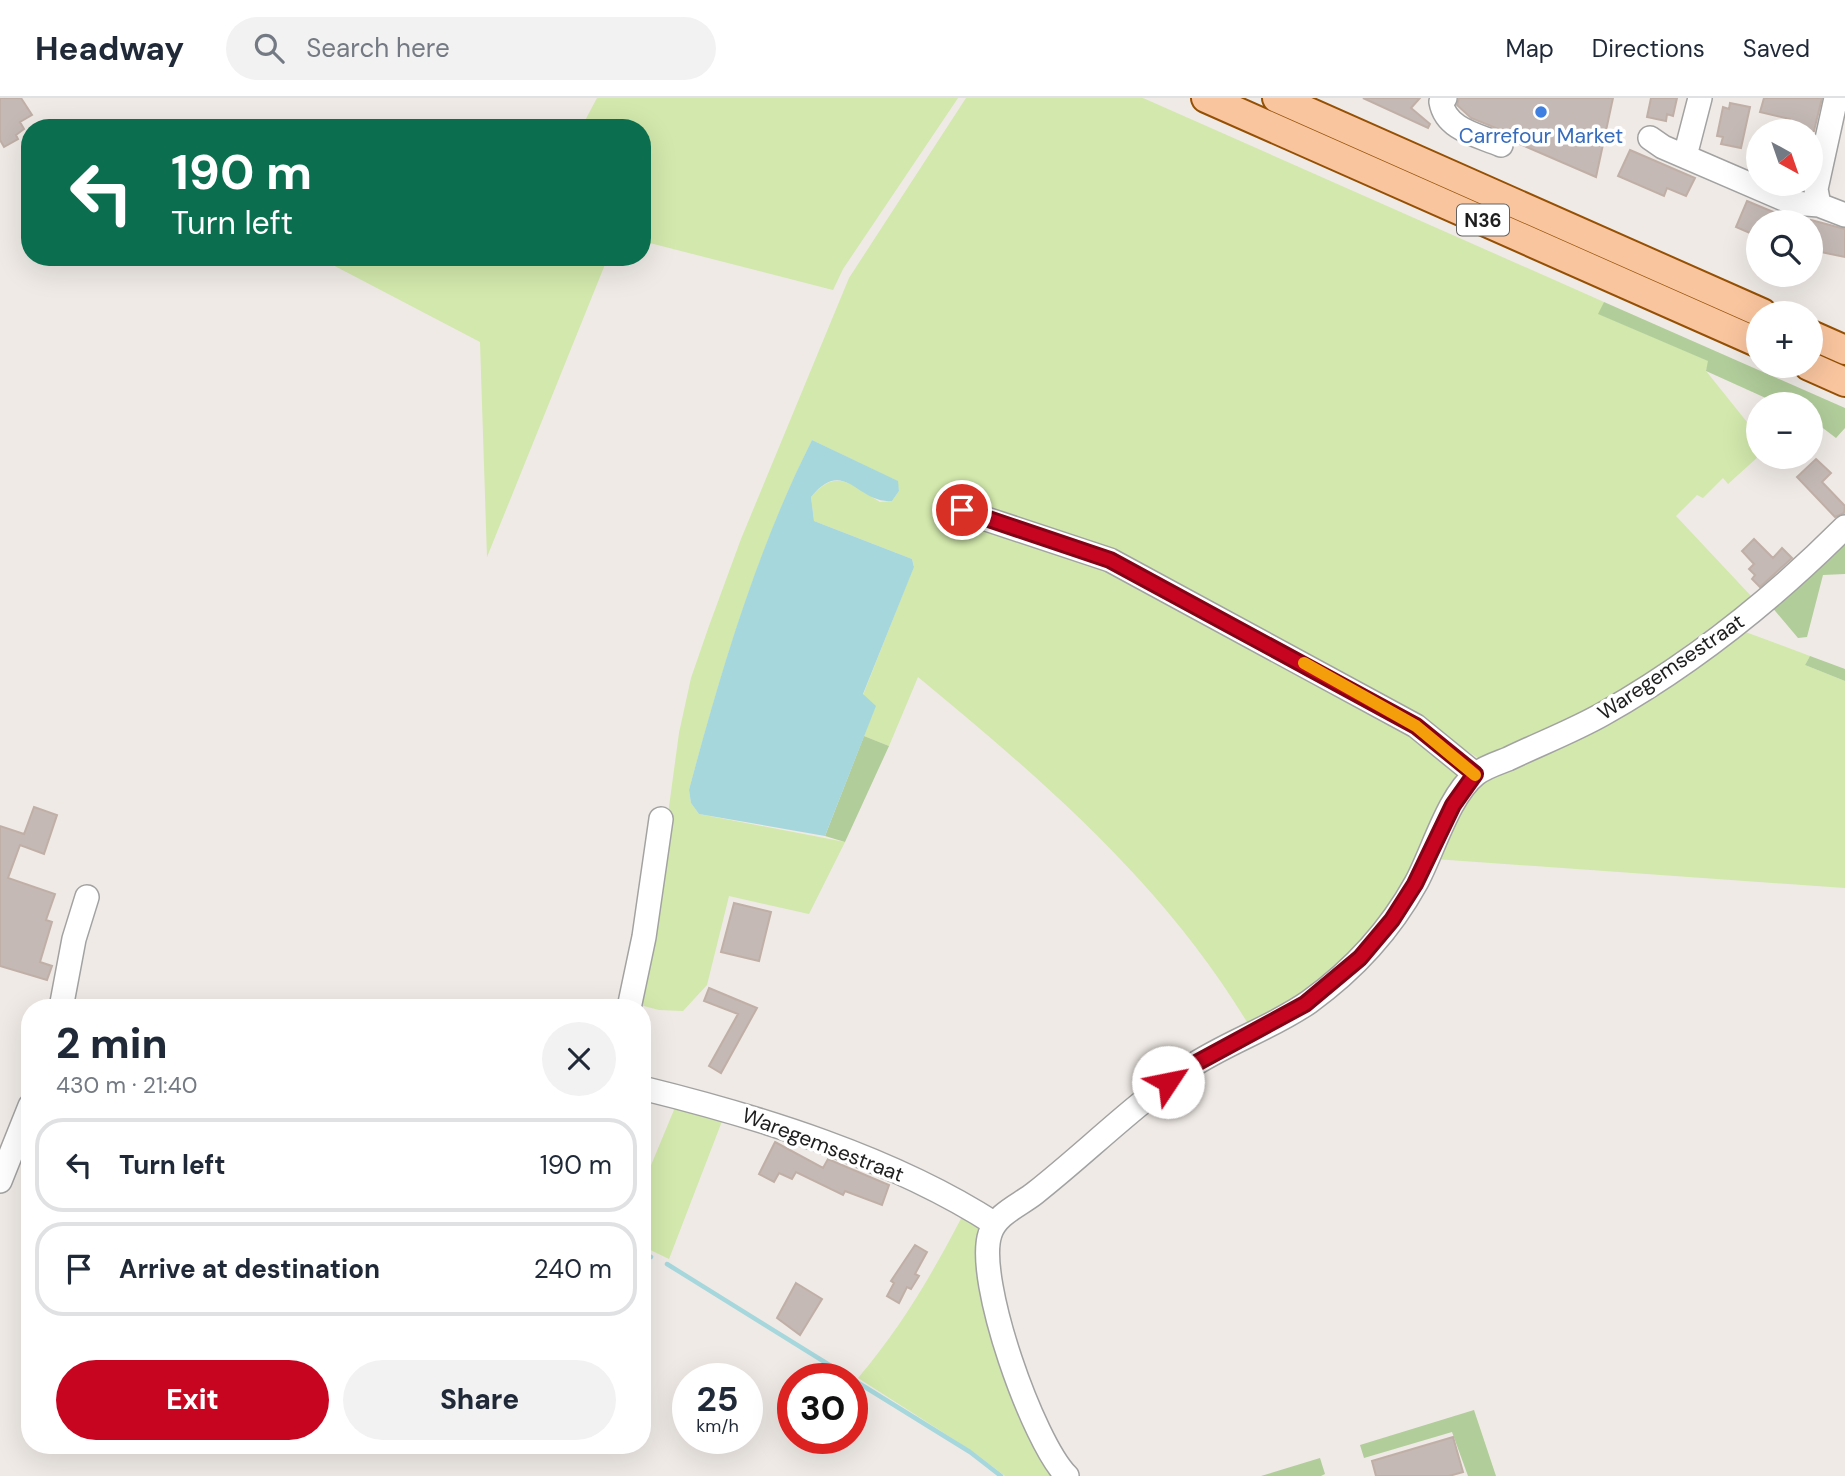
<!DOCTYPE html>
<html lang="en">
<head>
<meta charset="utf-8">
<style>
  :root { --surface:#fff; --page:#f2f2f3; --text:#1f2937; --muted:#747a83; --line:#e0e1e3; --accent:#c80521 }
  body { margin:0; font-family:"DM Sans",sans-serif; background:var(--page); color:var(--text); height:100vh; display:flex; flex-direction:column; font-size:26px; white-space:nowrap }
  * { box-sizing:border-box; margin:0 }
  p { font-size:23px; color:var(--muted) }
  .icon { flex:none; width:38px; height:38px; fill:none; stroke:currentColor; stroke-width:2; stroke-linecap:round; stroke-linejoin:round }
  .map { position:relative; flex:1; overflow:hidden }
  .drawer { position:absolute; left:21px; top:901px; width:630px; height:455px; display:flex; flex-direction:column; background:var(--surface); border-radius:28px; box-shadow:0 7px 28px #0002 }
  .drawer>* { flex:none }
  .banner { position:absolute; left:21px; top:21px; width:630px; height:147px; border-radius:28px; box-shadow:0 7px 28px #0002; background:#0b6e4f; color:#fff; overflow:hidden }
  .needle { width:46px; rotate:140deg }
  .controls { position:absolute; left:1746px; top:21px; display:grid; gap:14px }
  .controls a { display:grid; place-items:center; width:77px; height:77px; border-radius:50%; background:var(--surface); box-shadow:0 7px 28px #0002; font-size:35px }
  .speed { position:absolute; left:672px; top:1265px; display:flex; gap:14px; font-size:35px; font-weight:700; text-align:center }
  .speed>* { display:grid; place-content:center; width:91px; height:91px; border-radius:50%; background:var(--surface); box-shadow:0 7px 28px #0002; line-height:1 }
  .speed small { font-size:18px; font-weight:400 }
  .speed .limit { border:10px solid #d22; background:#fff; color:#111 }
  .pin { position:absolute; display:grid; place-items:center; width:60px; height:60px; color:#fff; margin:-30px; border:4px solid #fff; border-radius:50%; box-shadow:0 2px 7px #0007 }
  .me { position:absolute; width:77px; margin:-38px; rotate:56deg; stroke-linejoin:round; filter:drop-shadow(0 0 5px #0008) }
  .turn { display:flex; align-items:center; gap:24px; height:147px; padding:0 35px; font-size:32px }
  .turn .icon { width:91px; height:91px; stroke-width:2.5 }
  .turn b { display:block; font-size:49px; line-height:60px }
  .round { display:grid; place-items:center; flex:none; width:74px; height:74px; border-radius:37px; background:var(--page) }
  .head { display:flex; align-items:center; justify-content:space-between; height:119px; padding:0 35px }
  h1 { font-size:42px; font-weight:800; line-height:52px }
  .primary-button { display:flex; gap:14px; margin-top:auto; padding:14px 35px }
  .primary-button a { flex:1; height:80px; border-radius:42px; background:var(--accent); color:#fff; font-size:28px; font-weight:800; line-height:80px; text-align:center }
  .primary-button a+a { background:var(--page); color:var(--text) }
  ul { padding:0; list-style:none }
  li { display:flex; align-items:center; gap:21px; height:94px; margin:0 14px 10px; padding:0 21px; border:4px solid var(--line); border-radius:28px }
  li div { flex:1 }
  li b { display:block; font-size:26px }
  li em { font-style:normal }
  header { display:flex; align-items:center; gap:42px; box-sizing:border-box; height:98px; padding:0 35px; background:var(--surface); border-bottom:2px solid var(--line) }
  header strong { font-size:33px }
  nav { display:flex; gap:38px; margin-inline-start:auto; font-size:24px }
  .search { width:490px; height:63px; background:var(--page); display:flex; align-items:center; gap:18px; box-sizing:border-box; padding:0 24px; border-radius:38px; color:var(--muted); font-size:26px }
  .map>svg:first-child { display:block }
</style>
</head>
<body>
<header>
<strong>Headway</strong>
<div class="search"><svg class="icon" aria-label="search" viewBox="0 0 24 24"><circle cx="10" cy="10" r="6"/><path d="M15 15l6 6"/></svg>Search here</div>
<nav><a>Map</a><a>Directions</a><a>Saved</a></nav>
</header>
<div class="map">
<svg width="1845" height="1378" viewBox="0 0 1845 1378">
  <rect width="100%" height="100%" fill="#efeae5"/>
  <path fill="#d2e8ac" d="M597,0H958L843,171L833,192L642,143V30H581Z
    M966,0H1143L1604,204L1599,216L1709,263L1706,273L1759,339V358L1728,386L1723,380L1703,400L1697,397L1676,418L1752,499L1673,557L1678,564C1618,603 1558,640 1489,660H1478L1357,583L1177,487L1107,454L959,403L945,437L964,424L1086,464L1190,511L1401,630L1463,678C1442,714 1428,752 1408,788C1371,853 1314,895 1250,929C1166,788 1043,682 918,579L889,648L864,638L875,608L863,597L914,468L912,461L814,423L811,399C837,368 853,388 880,404L892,403L899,393L897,383L812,342C757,453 721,573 689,692L691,705L699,716L845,744L809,816L729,798L707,887L683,913L659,912L636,906L656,805L679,635L691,580L709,528L741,441L849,180Z
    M331,159H608L487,459L480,244L329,165Z
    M1740,532L1810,558L1805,567L1845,583V790L1435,761L1470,693L1485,680Z
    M676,1007L724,1018L669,1161L642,1148V1089Z
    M964,1115H970L981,1132L995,1227L1062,1378H1005L972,1353L858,1280C903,1227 932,1176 964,1115Z"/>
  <path fill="#b1cd9a" d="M1604,204L1845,310V330L1836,340L1811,321V306H1779L1706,273L1708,263L1598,216Z
    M1845,439V476L1823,477L1807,539L1798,540L1771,508Z
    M1810,558L1845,571V583L1805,567Z
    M864,638L889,648L845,744L825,738Z
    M1474,1312L1496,1378H1468L1452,1334L1364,1360L1360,1347Z
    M1320,1360L1325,1376L1321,1378H1261Z"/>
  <path fill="#a6d7dc" d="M812,342L898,383L899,393L892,403C857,406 845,358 811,399L814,423L912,461L914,469L863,596L876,608L825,738L699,716L691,705L689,692C720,575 757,451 812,342Z"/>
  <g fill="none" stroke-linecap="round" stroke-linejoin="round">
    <path stroke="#a6d7dc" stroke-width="4.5" d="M642,1154L651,1159
      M667,1166L852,1281
      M852,1281L970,1354L1001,1378"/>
  </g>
  <path fill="#c4b9b4" stroke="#c0afa7" stroke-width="2" d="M0,0H21L32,17L20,24L24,31L16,37L18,41L4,49L0,42Z
    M1363,0H1420L1411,10L1430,26L1428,30Z
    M1459,0H1613L1596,79L1515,44L1506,34L1471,20L1457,7Z
    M1651,0H1677L1673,18L1667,16L1666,23L1647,19Z
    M1764,0H1822L1814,33H1787L1790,21L1760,14Z
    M1730,5L1750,9L1741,50L1721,46L1723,39L1717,38L1723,9L1729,11Z
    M1630,52L1695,80L1686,98L1667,90L1664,98L1618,78Z
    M1747,103L1766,111L1798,124H1759V139L1736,129Z
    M1811,122L1845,131V159L1811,152Z
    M1816,361L1831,375L1822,384L1845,408L1844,415L1835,419L1797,379Z
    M1754,441L1773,460L1782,450L1792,460L1760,489L1752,481L1755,477L1749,471L1754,466L1742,453Z
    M34,709L57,717L44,756L20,747L8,780L55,796L46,822L52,824L40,864L52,868L47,882L0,868V728L24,736Z
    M734,805L771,814L759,863L721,854Z
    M709,890L757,910L721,975L709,968L738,916L704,903Z
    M775,1044L823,1070L828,1061L889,1087L882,1107L845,1093L843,1097L796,1074L792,1081L779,1075L774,1084L759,1076Z
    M915,1147L927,1154L915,1176L919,1178L911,1191L907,1189L899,1205L887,1198L894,1185L891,1183Z
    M796,1185L822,1201L800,1237L777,1220Z
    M1453,1339L1463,1374L1449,1378H1376L1372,1363Z"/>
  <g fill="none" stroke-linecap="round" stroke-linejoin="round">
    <defs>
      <path id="minor" d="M1445,0L1441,4C1446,32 1478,37 1501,47
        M1650,40L1663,49L1793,105L1819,107L1845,117
        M1685,58L1700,0
        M1819,107L1816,91L1836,0
        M962,413L1110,462L1416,628L1475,676
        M61,910L74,841L87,799
        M629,910L644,839L661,721
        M642,990C760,1019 893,1060 995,1126
        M0,1083L30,1008
        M1067,1378C1033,1344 975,1181 990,1136C996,1116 1020,1107 1035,1095C1087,1054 1132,1008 1187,971C1225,945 1272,930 1309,904C1352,873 1390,832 1416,785C1433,754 1448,698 1476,676C1485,669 1498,665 1508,661C1539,646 1573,633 1603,616C1693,565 1772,502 1845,429"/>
      <path id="major" d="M1206,0L1759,245
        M1277,0L1762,215
        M1811,237L1845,252
        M1809,268L1845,284"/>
    </defs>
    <use href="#minor" stroke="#a2a2a2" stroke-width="26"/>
    <use href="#major" stroke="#955004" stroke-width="32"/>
    <use href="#minor" stroke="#fff" stroke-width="23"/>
    <use href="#major" stroke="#f9c59f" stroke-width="28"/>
  </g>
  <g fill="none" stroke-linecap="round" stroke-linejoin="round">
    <defs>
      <path id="route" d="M962,412L1110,462L1416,628L1475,676L1453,707L1415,786L1392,822L1360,860L1305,906L1189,969L1168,984"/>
    </defs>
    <use href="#route" stroke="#820315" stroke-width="18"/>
    <use href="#route" stroke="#c80521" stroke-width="12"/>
    <path stroke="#f59e0b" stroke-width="12" d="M1304,565L1416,628L1475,677"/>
  </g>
  <circle fill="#3f7fe0" stroke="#fff" stroke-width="2.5" cx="1541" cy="14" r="7"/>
  <g text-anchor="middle" stroke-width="7" stroke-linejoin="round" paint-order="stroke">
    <rect fill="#fff" stroke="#626262" stroke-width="2" x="1457" y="106.5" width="52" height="31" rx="5"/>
    <g font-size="19" font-weight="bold" fill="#1e1e1e">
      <text x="1483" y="129">N36</text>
    </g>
    <g font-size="21" fill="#366cbe" stroke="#fff">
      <text x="1541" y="45">Carrefour Market</text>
    </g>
    <g font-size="21" fill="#1e1e1e" stroke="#fff">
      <text transform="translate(1671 569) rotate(-34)" y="7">Waregemsestraat</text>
      <text transform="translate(823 1047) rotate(21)" y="7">Waregemsestraat</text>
    </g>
  </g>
</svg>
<div class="controls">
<a><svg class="needle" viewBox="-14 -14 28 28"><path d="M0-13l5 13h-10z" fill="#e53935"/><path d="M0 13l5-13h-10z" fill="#747a83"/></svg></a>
<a><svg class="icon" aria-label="search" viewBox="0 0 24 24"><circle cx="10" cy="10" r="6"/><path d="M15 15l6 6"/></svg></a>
<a>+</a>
<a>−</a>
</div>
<div class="speed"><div>25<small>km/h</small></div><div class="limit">30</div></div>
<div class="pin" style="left:962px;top:412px;background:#d93025"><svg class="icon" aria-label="arrive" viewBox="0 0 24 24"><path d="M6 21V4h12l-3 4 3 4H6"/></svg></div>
<svg class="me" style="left:1168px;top:984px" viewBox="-20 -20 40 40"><circle r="19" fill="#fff"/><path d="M0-13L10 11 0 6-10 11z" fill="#c80521"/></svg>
<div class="banner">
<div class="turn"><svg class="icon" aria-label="left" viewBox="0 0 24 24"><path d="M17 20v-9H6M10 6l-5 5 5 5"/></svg><div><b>190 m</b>Turn left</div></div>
</div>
<section class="drawer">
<div class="head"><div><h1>2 min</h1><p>430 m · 21:40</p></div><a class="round"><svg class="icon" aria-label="close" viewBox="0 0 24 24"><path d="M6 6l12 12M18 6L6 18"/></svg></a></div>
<ul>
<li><svg class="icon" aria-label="left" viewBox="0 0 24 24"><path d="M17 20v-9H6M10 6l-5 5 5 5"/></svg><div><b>Turn left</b></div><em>190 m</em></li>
<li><svg class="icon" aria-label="arrive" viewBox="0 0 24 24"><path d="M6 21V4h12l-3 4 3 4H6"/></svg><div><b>Arrive at destination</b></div><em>240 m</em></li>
</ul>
<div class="primary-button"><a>Exit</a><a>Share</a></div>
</section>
</div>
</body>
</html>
